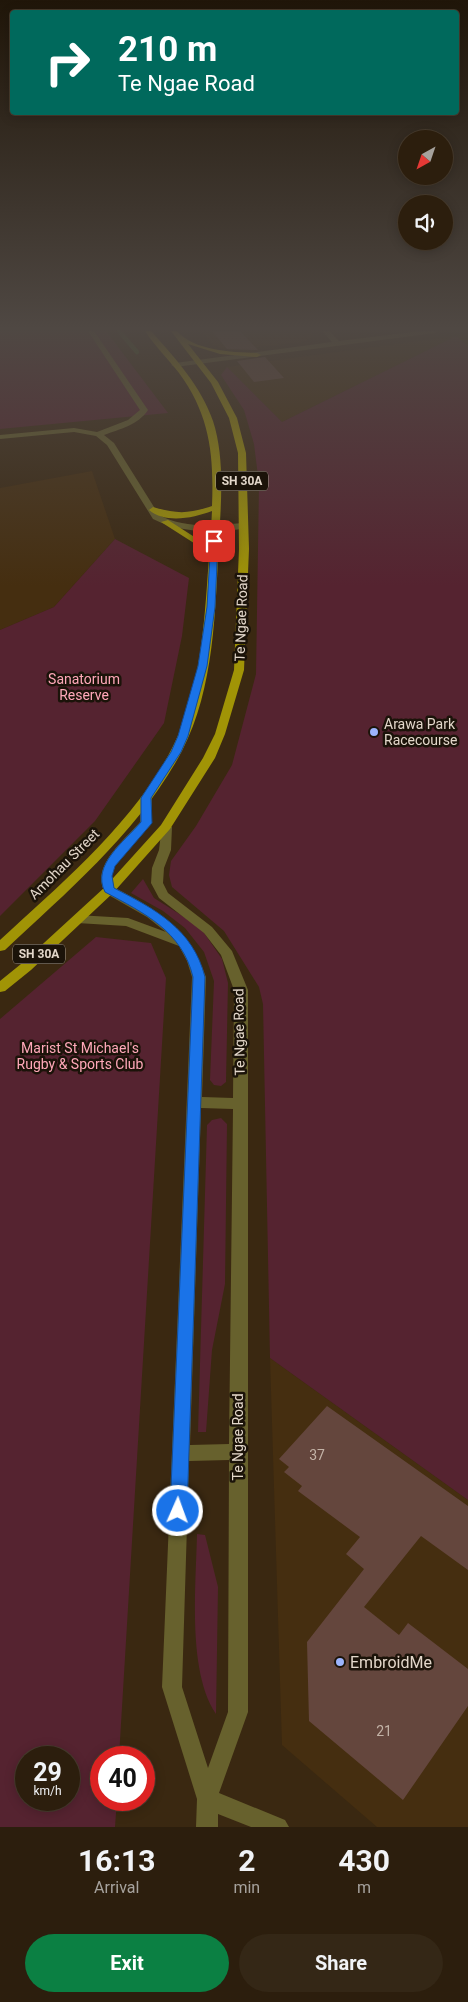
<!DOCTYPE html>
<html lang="en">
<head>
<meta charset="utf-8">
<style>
  :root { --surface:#2c1e0d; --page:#342716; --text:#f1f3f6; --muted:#a6a29d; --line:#483c2e; --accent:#0b8043 }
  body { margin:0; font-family:Roboto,sans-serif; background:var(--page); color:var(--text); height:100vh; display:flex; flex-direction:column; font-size:19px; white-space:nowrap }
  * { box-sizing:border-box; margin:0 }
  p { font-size:16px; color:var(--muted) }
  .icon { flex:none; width:28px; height:28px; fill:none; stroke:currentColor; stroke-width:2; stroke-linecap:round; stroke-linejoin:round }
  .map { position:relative; height:1827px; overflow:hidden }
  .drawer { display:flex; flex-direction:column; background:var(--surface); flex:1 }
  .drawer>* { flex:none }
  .banner { position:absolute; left:10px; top:10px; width:449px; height:105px; border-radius:5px; box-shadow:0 2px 12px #0003,0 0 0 1px var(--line); background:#00695c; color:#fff; overflow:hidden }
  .needle { width:32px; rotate:220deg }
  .tools { position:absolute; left:398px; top:130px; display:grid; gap:10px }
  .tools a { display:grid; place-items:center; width:55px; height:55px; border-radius:50%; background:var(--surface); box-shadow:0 2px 12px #0003,0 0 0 1px var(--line); font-size:25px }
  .speed { position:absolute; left:15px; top:1746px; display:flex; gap:10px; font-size:25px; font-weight:700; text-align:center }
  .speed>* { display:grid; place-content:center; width:65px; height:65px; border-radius:50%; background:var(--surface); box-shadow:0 2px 12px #0003,0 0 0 1px var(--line); line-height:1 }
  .speed small { font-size:12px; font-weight:400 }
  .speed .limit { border:8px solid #d22; background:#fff; color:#111 }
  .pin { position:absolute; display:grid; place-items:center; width:42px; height:42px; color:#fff; margin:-21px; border-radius:10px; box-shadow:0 2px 8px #0006 }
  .me { position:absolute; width:55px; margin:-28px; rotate:2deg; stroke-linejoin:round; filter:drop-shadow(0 0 4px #0008) }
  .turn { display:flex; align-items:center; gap:18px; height:105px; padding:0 25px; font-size:22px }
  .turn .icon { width:65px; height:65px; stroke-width:2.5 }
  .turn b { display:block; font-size:35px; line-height:42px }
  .eta { display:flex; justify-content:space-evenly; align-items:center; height:85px; text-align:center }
  .eta b { font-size:30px; font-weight:700; line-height:35px }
  .button { display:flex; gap:10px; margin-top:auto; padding:10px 25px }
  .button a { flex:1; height:58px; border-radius:30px; background:var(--accent); color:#fff; font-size:20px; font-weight:700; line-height:58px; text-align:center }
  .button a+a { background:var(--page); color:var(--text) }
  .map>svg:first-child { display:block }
</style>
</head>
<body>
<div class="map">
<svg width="468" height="1827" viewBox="0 0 468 1827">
  <rect width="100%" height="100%" fill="#3a2811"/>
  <path fill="#452e10" d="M201,331H309L312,334L311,338L302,342L231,350L214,346Z
    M468,334V346L456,336L282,422L227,367L456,336Z
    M92,471L115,539L54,607L0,630V488Z
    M270,1358L468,1500V1827H377L282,1745Z"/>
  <path fill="#552330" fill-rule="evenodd" d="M0,331H106L168,413L0,429Z
    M456,336L468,346V1500L270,1358L263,1004L259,987L224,931L172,887L169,875L171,861L196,826L232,765L256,674L259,484L254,444L244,410L221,375L227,367L282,422Z
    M115,539L189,578L182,636L164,723L95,821L0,916V630L54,607Z
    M143,879L154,898L200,927L222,959L228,983L226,1082L221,1086L214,1085L210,1080L214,981L204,952L185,928L163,911L131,893Z
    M96,937L151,943L166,978L119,1757L101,1758V1800H117L115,1827H0V1019ZM26,1758H69V1800H26Z
    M221,1118L227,1124L225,1284L212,1350L206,1432H198L207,1125L212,1120Z
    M197,1534L205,1535L218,1587L216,1714C187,1671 196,1585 197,1534Z"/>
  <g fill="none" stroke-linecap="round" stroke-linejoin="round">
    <path stroke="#3d6224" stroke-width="4.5" d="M119,331L137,352"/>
  </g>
  <path fill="#64463d" d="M212,331H240L258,350L227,349Z
    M265,357L284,378L254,382L237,361Z
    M327,1406L468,1506V1570L421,1536L364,1607L399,1635L408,1623L468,1669V1706L403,1800L309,1721L307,1642L364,1569L346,1554L360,1537L298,1491L302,1486L284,1472L289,1467L279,1459Z"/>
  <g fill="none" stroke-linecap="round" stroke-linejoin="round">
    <path fill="#67612d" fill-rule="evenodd" d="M88,331H94L148,410C138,425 120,429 104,435L114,443L159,515C185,529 215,525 243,523L246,524V528C217,534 180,533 153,519L107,445L96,436L74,432L0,439V435L74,428L97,432L128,420L140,410Z
      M322,331H329L339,341L421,331H438L435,333L175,367L171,365L175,363L332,342Z
      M146,795L152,798V823L115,866L112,876L115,888C158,910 189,929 206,977L202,1097L233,1098L234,990L221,955L204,933L159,898L151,883L152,868L159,850L162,825L166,823L172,827L171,850L164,868L163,883L168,893L212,927L232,951L248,990V1712L219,1793L285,1820L289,1827H251L218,1814V1827H196L197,1799L162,1687L192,977L187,961L179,946L126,926L77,923L71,919L77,915L128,918L166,932L147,917L105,893C90,866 124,841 140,822V798ZM201,1108L233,1109L229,1444L190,1445ZM229,1460L228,1712L208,1768L182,1687L189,1461Z"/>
    <path fill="#a19406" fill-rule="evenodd" d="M145,331H151C175,358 201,386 213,421C225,458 221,502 219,541C215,610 215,687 182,751C140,830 69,890 5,950L0,951V940C64,881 149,810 181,728C202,674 205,614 209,556L197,545L161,522L168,520L210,547L212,511C193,518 166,524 149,510L153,507C177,514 188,514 212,506C214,455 210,415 179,373C168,359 154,345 145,331Z
      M171,331H177C194,351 232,352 257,353L261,355L257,357L220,354L188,344L218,382L237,418L246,453L249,549L244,670L225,734L215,758L170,829L113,893L31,970L5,991L0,992V981L21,964L105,887L161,825L203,758L215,734L234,670L239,549L238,453L229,418L211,383Z"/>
  </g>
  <linearGradient id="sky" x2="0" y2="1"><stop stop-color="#201609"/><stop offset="0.56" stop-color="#4f4843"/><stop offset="1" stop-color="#4f4843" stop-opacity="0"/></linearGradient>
  <rect width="468" height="586" fill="url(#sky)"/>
  <path fill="#1a73e8" stroke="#114b97" d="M211,539L218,541L215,607L207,666L188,736L181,752L151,798L152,823L115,866L112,876L114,888C155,909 193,929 205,977L187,1511L184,1517L178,1519L172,1517L170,1511L193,977C182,931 144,913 105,892C91,865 125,841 141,822V798L171,752L178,736L198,666L207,607Z"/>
  <g fill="#9cb4fd" stroke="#1b1309" stroke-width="2">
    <circle cx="374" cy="732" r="5"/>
    <circle cx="340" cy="1662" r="5"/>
  </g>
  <g text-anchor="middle" stroke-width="5" stroke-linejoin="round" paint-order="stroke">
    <g fill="#1b1309" stroke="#a79c90" stroke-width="1">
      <rect x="216" y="471.5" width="52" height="19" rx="4"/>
      <rect x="13" y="944.5" width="52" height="19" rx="4"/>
    </g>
    <g font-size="12" font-weight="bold" fill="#e3d7ca">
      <text x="242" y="485">SH 30A</text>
      <text x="39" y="958">SH 30A</text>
    </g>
    <g font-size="14" fill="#e3d7ca" stroke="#1b1309">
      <text transform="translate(241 618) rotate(-88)" y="5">Te Ngae Road</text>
      <text transform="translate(64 864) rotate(-45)" y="5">Amohau Street</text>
      <text transform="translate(239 1032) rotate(-91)" y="5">Te Ngae Road</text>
      <text transform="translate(238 1437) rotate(-90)" y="5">Te Ngae Road</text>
    </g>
    <g font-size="14" fill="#ffa8b9" stroke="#1b1309">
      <text x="84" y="684">Sanatorium<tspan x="84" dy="16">Reserve</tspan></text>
      <text x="80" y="1053">Marist St Michael's<tspan x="80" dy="16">Rugby &amp; Sports Club</tspan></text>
    </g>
    <g font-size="14" fill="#e3d7ca" stroke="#1b1309" text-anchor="start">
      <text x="384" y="729">Arawa Park<tspan x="384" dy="16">Racecourse</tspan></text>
    </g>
    <g font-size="14" fill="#c3b3a7">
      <text x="317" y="1460">37</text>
      <text x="384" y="1736">21</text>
    </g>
    <g font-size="16" fill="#e3d7ca" stroke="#1b1309" text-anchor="start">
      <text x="350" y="1668">EmbroidMe</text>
    </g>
  </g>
</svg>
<div class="tools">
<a><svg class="needle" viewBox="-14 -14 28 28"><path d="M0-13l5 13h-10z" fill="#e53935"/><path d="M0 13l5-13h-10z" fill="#a6a29d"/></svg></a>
<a><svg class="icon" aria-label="sound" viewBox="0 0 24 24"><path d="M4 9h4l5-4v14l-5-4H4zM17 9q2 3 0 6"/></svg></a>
</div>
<div class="speed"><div>29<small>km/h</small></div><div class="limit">40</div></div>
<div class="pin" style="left:214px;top:541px;background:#d93025"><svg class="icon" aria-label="arrive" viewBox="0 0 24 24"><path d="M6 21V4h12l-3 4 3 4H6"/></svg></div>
<svg class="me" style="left:178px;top:1511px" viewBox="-20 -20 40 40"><circle r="17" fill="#1a73e8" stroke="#fff" stroke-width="3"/><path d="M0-11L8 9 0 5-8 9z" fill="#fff"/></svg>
<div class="banner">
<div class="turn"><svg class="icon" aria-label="right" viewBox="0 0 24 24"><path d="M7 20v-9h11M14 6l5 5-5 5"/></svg><div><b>210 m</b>Te Ngae Road</div></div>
</div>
</div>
<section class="drawer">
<div class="eta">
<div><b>16:13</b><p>Arrival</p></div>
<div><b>2</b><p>min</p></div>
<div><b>430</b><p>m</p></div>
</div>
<div class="button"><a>Exit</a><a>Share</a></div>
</section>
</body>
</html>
